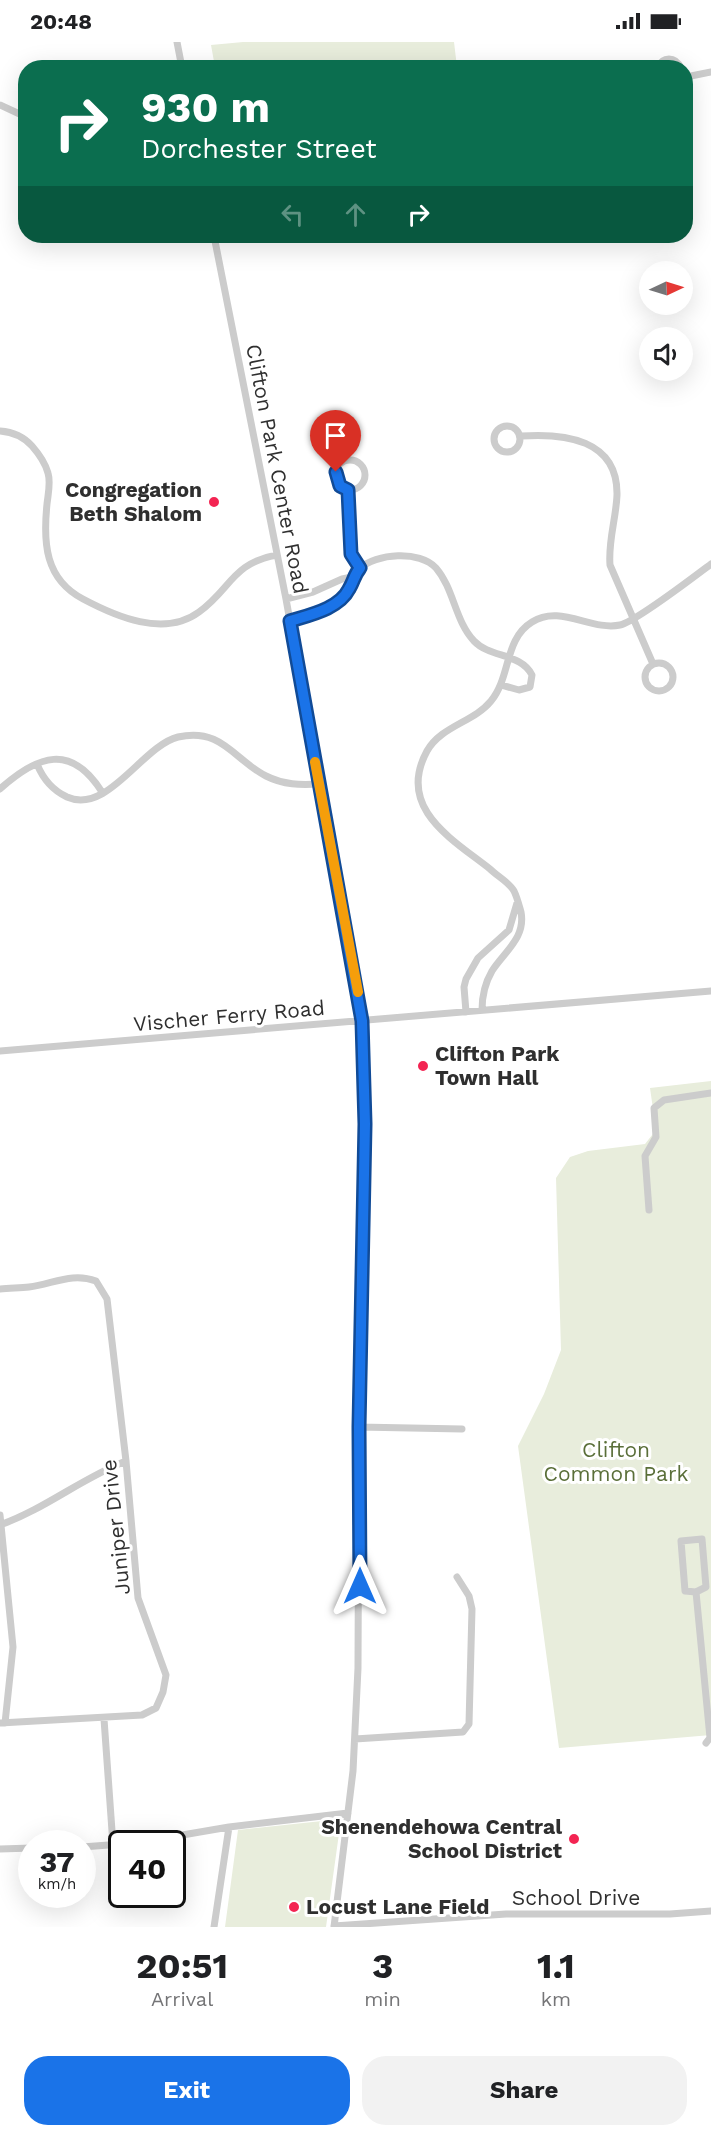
<!DOCTYPE html>
<html lang="en">
<head>
<meta charset="utf-8">
<style>
  :root { --surface:#fff; --page:#f2f2f2; --text:#202124; --muted:#757577; --accent:#1a73e8 }
  body { margin:0; font-family:"Work Sans",sans-serif; background:var(--page); color:var(--text); height:100vh; display:flex; flex-direction:column; font-size:22px; white-space:nowrap }
  * { box-sizing:border-box; margin:0 }
  p { font-size:20px; color:var(--muted) }
  .icon { flex:none; width:33px; height:33px; fill:none; stroke:currentColor; stroke-width:2; stroke-linecap:round; stroke-linejoin:round }
  .map { position:relative; height:1885px; overflow:hidden }
  .details { display:flex; flex-direction:column; background:var(--surface); flex:1 }
  .details>* { flex:none }
  .guide { position:absolute; left:18px; top:18px; width:675px; height:183px; border-radius:24px; box-shadow:0 6px 24px #0002; background:#0b6e4f; color:#fff; overflow:hidden }
  .needle { width:39px; rotate:86deg }
  .fabs { position:absolute; left:639px; top:219px; display:grid; gap:12px }
  .fabs a { display:grid; place-items:center; width:54px; height:54px; border-radius:50%; background:var(--surface); box-shadow:0 6px 24px #0002; font-size:30px }
  .speed { position:absolute; left:18px; top:1788px; display:flex; gap:12px; font-size:30px; font-weight:700; text-align:center }
  .speed>* { display:grid; place-content:center; width:78px; height:78px; border-radius:50%; background:var(--surface); box-shadow:0 6px 24px #0002; line-height:1 }
  .speed small { font-size:15px; font-weight:400 }
  .speed .limit { border:3px solid #111; border-radius:9px; background:#fff; color:#111 }
  .pin { position:absolute; display:grid; place-items:center; width:51px; height:51px; color:#fff; margin:-62px -26px; border-radius:50% 50% 50% 0; rotate:-45deg; box-shadow:0 0 6px #0007 }
  .pin .icon { rotate:45deg }
  .me { position:absolute; width:66px; margin:-33px; rotate:0deg; stroke-linejoin:round; filter:drop-shadow(0 0 4px #0008) }
  .turn { display:flex; align-items:center; gap:21px; height:126px; padding:0 24px; font-size:27px }
  .turn .icon { width:78px; height:78px; stroke-width:2.5 }
  .turn b { display:block; font-size:42px; line-height:51px }
  .lanes { display:flex; align-items:center; height:57px; padding:0 24px; background:#0003; justify-content:center; gap:30px; direction:ltr }
  .lanes .off { opacity:.35 }
  .eta { display:flex; justify-content:space-evenly; align-items:center; height:102px; text-align:center }
  .eta b { font-size:36px; font-weight:700; line-height:42px }
  .primary-button { display:flex; gap:12px; margin-top:auto; padding:12px 24px }
  .primary-button a { flex:1; height:69px; border-radius:24px; background:var(--accent); color:#fff; font-size:24px; font-weight:700; line-height:69px; text-align:center }
  .primary-button a+a { background:var(--page); color:var(--text) }
  .status { display:flex; justify-content:space-between; align-items:center; height:42px; padding:0 30px; background:var(--surface); direction:ltr }
  .status svg { height:16px; fill:currentColor }
  .map>svg:first-child { display:block }
</style>
</head>
<body>
<div class="status"><b>20:48</b><svg viewBox="0 0 49 12"><path d="M0 12V9h3v3zM5 12V6h3v6zM10 12V3h3v9zM15 12V0h3v12zM26 1h20v11H26zM47 4h2v5h-2z"/></svg></div>
<div class="map">
<svg width="711" height="1885" viewBox="0 0 711 1885">
  <rect width="100%" height="100%" fill="#fff"/>
  <path fill="#e8eddc" d="M243,0H454L457,25H215L211,3Z
    M711,1039V1693L559,1706L518,1404L544,1352L561,1308L556,1136L570,1115L588,1109L645,1102L656,1088L650,1046Z
    M341,1777L326,1885H225L238,1788Z"/>
  <g fill="none" stroke-linecap="round" stroke-linejoin="round">
    <path stroke="#ccc" stroke-width="7" d="M177,0L182,26
      M657,26C663,14 675,14 681,26
      M686,35L711,30
      M0,63L26,75
      M214,194L286,557L362,979L365,1082L359,1385L358,1626L353,1729L334,1885
      M494 397a13 13 0 1 1 26 0a13 13 0 1 1-26 0Z
      M0,389C13,390 23,394 32,404C39,412 45,420 48,431C51,441 48,452 47,462C43,501 45,537 83,557C115,574 164,596 199,570C231,547 232,521 277,513
      M521,394C564,391 618,397 617,453C616,477 608,499 610,523L653,622
      M335 433a15 15 0 1 1 30 0a15 15 0 1 1-30 0Z
      M348,448L351,512L360,526
      M286,557L313,550L342,537L352,535
      M290,579C305,575 324,570 337,561C350,552 348,537 359,527C376,511 420,508 436,526C454,547 455,579 474,599C490,616 521,611 532,633L530,645L519,648L501,643
      M645 635a14 14 0 1 1 28 0a14 14 0 1 1-28 0Z
      M37,722C43,737 52,748 67,755C108,773 142,704 178,695C222,685 234,718 266,734C284,743 300,743 319,742
      M0,747C38,713 71,701 102,750
      M482,968C482,954 485,941 492,929C504,910 526,896 521,870C519,863 517,855 514,849C509,840 497,834 490,827C452,797 396,766 427,709C441,684 474,680 491,659C511,635 504,597 532,580C560,562 591,589 620,583C635,580 695,534 711,522
      M466,970L464,945L466,937L478,916L509,888L517,861
      M0,1009L711,949
      M649,1168L645,1114L656,1095L654,1066L664,1058L711,1051
      M0,1247C10,1246 20,1246 29,1245C53,1242 72,1230 96,1239L107,1257L126,1419L138,1556L166,1633L163,1650L156,1666L142,1673L0,1681
      M359,1385L462,1387
      M0,1473L13,1605L5,1681
      M0,1483C45,1467 82,1436 126,1419
      M696,1550L706,1545L702,1497L681,1499L685,1549L696,1550L710,1696L706,1701
      M104,1677L113,1803
      M355,1697L463,1690L469,1682L472,1567L469,1554L457,1535
      M130,1802L229,1785L348,1771
      M82,1805L122,1802
      M0,1807L32,1806
      M334,1884L506,1872H670L711,1869
      M214,1885L229,1785"/>
  </g>
  <g fill="none" stroke-linecap="round" stroke-linejoin="round">
    <defs>
      <path id="route" d="M336,430L340,444L348,448L351,512L360,526C354,533 354,539 349,547C339,567 309,573 290,579L362,979L365,1082L359,1385L360,1544"/>
    </defs>
    <use href="#route" stroke="#114b97" stroke-width="15"/>
    <use href="#route" stroke="#1a73e8" stroke-width="10"/>
    <path stroke="#f59e0b" stroke-width="10" d="M315,720L358,950"/>
  </g>
  <g fill="#f32452" stroke="#fff" stroke-width="2">
    <circle cx="214" cy="460" r="6"/>
    <circle cx="423" cy="1024" r="6"/>
    <circle cx="574" cy="1797" r="6"/>
    <circle cx="294" cy="1865" r="6"/>
  </g>
  <g text-anchor="middle" stroke-width="6" stroke-linejoin="round" paint-order="stroke">
    <g font-size="21" fill="#2f2f2f" stroke="#fff">
      <text transform="translate(277 427) rotate(79)" y="7">Clifton Park Center Road</text>
      <text transform="translate(229 974) rotate(-5)" y="7">Vischer Ferry Road</text>
      <text transform="translate(116 1485) rotate(-96)" y="7">Juniper Drive</text>
      <text x="576" y="1863">School Drive</text>
    </g>
    <g font-size="21" font-weight="bold" fill="#2f2f2f" stroke="#fff" text-anchor="end">
      <text x="202" y="455">Congregation<tspan x="202" dy="24">Beth Shalom</tspan></text>
      <text x="435" y="1019" text-anchor="start">Clifton Park<tspan x="435" dy="24">Town Hall</tspan></text>
      <text x="562" y="1792">Shenendehowa Central<tspan x="562" dy="24">School District</tspan></text>
      <text x="306" y="1872" text-anchor="start">Locust Lane Field</text>
    </g>
    <g font-size="21" fill="#5a6f39" stroke="#fff">
      <text x="616" y="1415">Clifton<tspan x="616" dy="24">Common Park</tspan></text>
    </g>
  </g>
</svg>
<div class="fabs">
<a><svg class="needle" viewBox="-14 -14 28 28"><path d="M0-13l5 13h-10z" fill="#e53935"/><path d="M0 13l5-13h-10z" fill="#757577"/></svg></a>
<a><svg class="icon" aria-label="sound" viewBox="0 0 24 24"><path d="M4 9h4l5-4v14l-5-4H4zM17 9q2 3 0 6"/></svg></a>
</div>
<div class="speed"><div>37<small>km/h</small></div><div class="limit">40</div></div>
<div class="pin" style="left:336px;top:430px;background:#d93025"><svg class="icon" aria-label="arrive" viewBox="0 0 24 24"><path d="M6 21V4h12l-3 4 3 4H6"/></svg></div>
<svg class="me" style="left:360px;top:1544px" viewBox="-20 -20 40 40"><path d="M0-17L14 15 0 8-14 15z" fill="#1a73e8" stroke="#fff" stroke-width="4"/></svg>
<div class="guide">
<div class="turn"><svg class="icon" aria-label="right" viewBox="0 0 24 24"><path d="M7 20v-9h11M14 6l5 5-5 5"/></svg><div><b>930 m</b>Dorchester Street</div></div>
<div class="lanes"><svg class="icon off" aria-label="left" viewBox="0 0 24 24"><path d="M17 20v-9H6M10 6l-5 5 5 5"/></svg><svg class="icon off" aria-label="ahead" viewBox="0 0 24 24"><path d="M12 20V5M6 11l6-6 6 6"/></svg><svg class="icon" aria-label="right" viewBox="0 0 24 24"><path d="M7 20v-9h11M14 6l5 5-5 5"/></svg></div>
</div>
</div>
<section class="details">
<div class="eta">
<div><b>20:51</b><p>Arrival</p></div>
<div><b>3</b><p>min</p></div>
<div><b>1.1</b><p>km</p></div>
</div>
<div class="primary-button"><a>Exit</a><a>Share</a></div>
</section>
</body>
</html>
